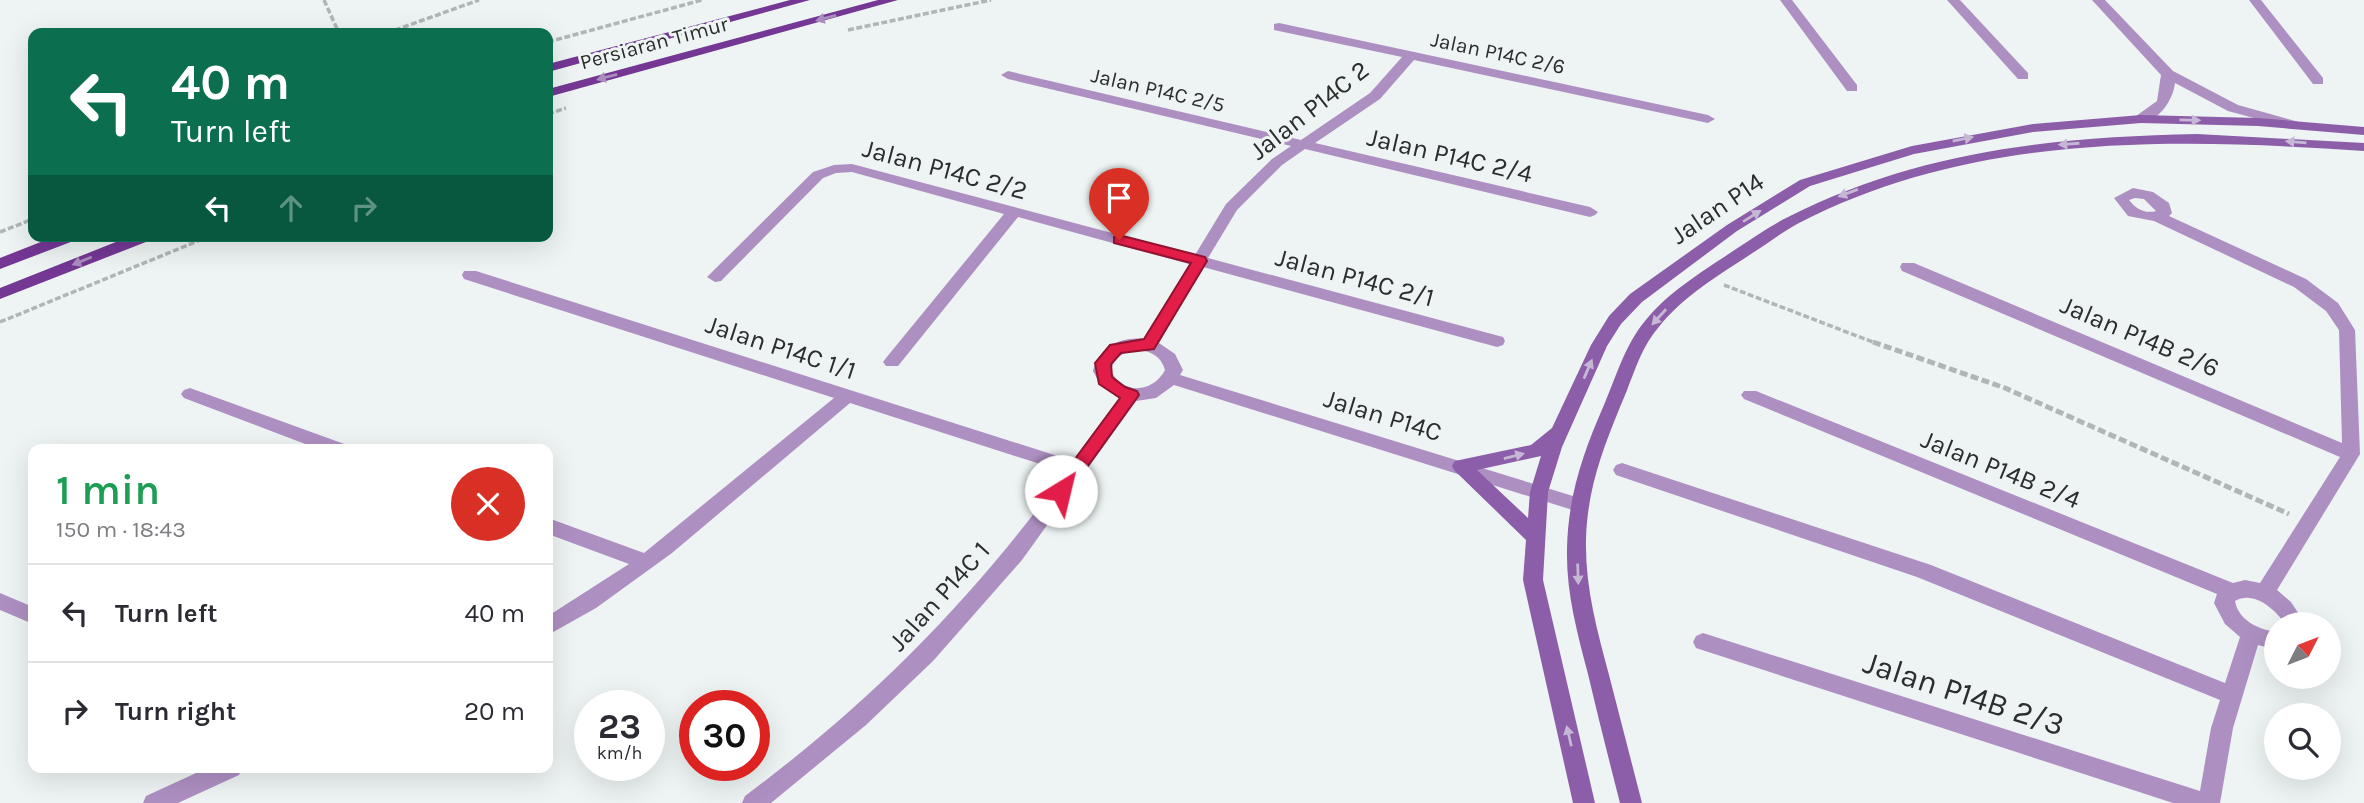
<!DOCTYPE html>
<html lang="en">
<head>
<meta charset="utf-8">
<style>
  :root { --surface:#fff; --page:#f7f7f7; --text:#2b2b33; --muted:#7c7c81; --line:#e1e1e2 }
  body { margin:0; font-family:Karla,sans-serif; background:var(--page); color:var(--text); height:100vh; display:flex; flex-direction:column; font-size:26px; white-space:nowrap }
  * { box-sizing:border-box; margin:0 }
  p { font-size:23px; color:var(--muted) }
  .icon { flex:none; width:38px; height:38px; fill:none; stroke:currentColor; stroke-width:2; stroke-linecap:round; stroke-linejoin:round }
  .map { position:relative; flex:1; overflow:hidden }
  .side { position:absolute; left:28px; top:444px; width:525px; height:329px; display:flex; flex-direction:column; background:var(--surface); border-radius:14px; box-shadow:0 7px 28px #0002 }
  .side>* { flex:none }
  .top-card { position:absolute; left:28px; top:28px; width:525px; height:214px; border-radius:14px; box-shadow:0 7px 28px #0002; background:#0b6e4f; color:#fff; overflow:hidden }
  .needle { width:46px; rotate:48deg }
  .buttons { position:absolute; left:2264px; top:612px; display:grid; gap:14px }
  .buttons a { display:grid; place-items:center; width:77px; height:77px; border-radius:50%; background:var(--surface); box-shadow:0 7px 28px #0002; font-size:35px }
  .speed { position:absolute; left:574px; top:690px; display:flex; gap:14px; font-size:35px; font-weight:700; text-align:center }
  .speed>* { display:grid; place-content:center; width:91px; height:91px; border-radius:50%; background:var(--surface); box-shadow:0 7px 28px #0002; line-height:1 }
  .speed small { font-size:18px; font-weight:400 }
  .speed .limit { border:10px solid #d22; background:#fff; color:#111 }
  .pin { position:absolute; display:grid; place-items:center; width:60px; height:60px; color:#fff; margin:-72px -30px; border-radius:50% 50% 50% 0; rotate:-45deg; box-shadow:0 0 7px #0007 }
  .pin .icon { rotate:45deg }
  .me { position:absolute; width:77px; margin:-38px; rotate:36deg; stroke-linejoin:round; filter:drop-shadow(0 0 5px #0008) }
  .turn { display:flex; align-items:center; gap:24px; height:147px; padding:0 28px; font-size:32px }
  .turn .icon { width:91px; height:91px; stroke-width:2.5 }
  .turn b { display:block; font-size:49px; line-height:60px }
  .lanes { display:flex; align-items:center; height:66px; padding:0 28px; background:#0003; justify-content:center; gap:35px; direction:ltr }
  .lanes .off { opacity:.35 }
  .round { display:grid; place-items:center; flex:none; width:74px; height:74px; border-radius:37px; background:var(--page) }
  .summary { display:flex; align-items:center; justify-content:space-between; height:119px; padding:0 28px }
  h1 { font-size:42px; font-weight:600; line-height:52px; color:#1e9e55 }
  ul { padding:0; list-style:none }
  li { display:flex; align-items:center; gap:21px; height:98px; padding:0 28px; border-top:2px solid var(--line) }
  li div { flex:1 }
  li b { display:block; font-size:26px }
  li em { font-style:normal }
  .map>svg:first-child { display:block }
</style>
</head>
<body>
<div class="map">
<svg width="2364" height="803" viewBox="0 0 2364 803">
  <rect width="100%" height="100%" fill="#edf4f3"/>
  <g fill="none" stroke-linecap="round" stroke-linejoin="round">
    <path stroke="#b0b6b5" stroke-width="3.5" stroke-dasharray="6 2.5" stroke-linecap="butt" d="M324,0L339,33
      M848,30L991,0
      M387,33L479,0
      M548,42L702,0
      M548,114L566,108
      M0,232L33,219
      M1724,285L1878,344
      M0,322L210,236"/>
    <path stroke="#b0b6b5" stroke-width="5" stroke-dasharray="8 3.5" stroke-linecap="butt" d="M1873,342L2005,388L2289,514"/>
    <path fill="#ae8fc2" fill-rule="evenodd" d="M1780,0H1792L1857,85V91H1847Z
      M1947,0H1960L2028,73V79H2018Z
      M2092,0H2105L2173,71L2238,105L2299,122L2301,125L2294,129L2228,111L2175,83C2173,101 2157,125 2136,122V116L2157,101L2161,75Z
      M2249,0H2261L2323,78V84H2313Z
      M1279,23L1708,115L1715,119L1708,123L1414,60L1380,99L1315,143L1590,207L1598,212L1595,215L1590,217L1305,149L1282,165L1237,210L1208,258L1503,337L1505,341L1503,345L1497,347L1203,267L1159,343L1175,354L1183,370L1180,375L1586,500L1588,505L1586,510L1579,512L1174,385L1156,398L1136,401L1022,560L933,661L866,725L771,803H742L745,796C871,702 973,599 1065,472L850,403L672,553L596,608L548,635V616L629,564L548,534V518L644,553L834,398L464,279L462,275L464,271H476L1073,461L1120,398L1101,386L1093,371C1099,347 1121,336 1144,339L1189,264L1018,217L898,366H886L883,362L886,358L1004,214L852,172L836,173L823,178L721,281L715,282L707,277L813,172L834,165L852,164L1195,255L1226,204L1272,159L1291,146L1008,79L1001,75L1008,71L1301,140L1370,93L1402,57L1274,30V24ZM1137,350C1151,351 1161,356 1165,370C1153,393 1123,395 1111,371C1114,357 1123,352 1137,350Z
      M2133,188L2153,192L2169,203L2172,213L2169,216L2306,279L2338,303L2355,330L2360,454L2277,590L2291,602L2306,625H2286C2275,609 2254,590 2235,601C2238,620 2259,630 2277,632V650L2258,645L2233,728L2220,803H2173L1696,648L1693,642L1696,636L1703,633L2200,791L2211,728L2220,700L1917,577L1616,475L1613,470L1616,465L1622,463L1931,565L2225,683L2240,637L2225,624L2214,603L2217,594L1744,399L1741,395L1744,391H1756L2233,583L2245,580L2260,583L2340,457L1902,271L1900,267L1902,263H1914L2342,443L2339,330L2326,311L2294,287L2154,221L2128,216L2114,198ZM2135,198L2144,199L2156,211C2145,214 2136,209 2129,200Z
      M190,388L347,445L350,450H321L184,398L181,394L184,390Z
      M0,593L33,607V624L0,610Z
      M207,768H242L239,775L178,803H143L146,796Z"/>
    <path fill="#8c5da8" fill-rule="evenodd" d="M2141,115L2258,118L2364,127V135L2258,126L2141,123L2033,132L1914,154L1810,186L1737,231L1642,302L1621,324L1607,346L1562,447L1548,492L1543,580L1595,803H1573L1523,580L1526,540L1455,471L1452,466L1455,461L1531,445L1552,428L1591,345L1609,316L1630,294L1727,225L1800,180L1912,146L2033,124ZM1541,456L1530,492L1528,518L1477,470Z
      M2197,134L2364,143V151C2172,138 1974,133 1799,223C1782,232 1767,244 1751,254C1719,275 1682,297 1658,328C1639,350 1632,381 1620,407C1602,451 1587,491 1586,540C1585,587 1597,630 1609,675C1620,718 1631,760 1642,803H1620C1609,760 1598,717 1588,674C1577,632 1566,592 1567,549C1568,496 1583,453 1604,405C1616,377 1625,345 1645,321C1669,291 1705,270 1736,249C1753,238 1770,226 1788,217C1918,151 2053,137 2197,134Z"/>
    <path fill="#743794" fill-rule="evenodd" d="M790,0H810L548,72V64Z
      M878,0H898L548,97V89Z
      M56,236H79L76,240L0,269V258Z
      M131,236H154L151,240L0,299V288Z"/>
  </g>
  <defs><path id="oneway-solid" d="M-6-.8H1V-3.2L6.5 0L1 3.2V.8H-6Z" transform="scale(1.75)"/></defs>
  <g fill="#aa8cbf">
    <use href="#oneway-solid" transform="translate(826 18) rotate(165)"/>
    <use href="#oneway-solid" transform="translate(607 77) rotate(165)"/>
    <use href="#oneway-solid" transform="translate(82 261) rotate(158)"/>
  </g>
  <g fill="#c6b8d5">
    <use href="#oneway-solid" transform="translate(2190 120) rotate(1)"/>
    <use href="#oneway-solid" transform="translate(1963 139) rotate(-11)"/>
    <use href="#oneway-solid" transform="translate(2296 142) rotate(-175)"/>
    <use href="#oneway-solid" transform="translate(2069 144) rotate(176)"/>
    <use href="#oneway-solid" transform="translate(1848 193) rotate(160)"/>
    <use href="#oneway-solid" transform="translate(1752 216) rotate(-32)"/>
    <use href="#oneway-solid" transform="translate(1659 317) rotate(132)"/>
    <use href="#oneway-solid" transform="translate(1588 369) rotate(-67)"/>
    <use href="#oneway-solid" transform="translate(1514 456) rotate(-14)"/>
    <use href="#oneway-solid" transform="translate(1578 574) rotate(88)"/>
    <use href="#oneway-solid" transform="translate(1569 736) rotate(-103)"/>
  </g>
  <path fill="#e11d48" stroke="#92132f" stroke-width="2" d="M1119,235L1205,257L1207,261L1154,349L1121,353L1111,364L1112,377L1125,387L1137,391L1139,395L1067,495H1055L1053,491L1055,486L1120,398L1099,384L1095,363L1110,345L1144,339L1191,263L1114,243V237Z"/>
  <g text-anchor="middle" stroke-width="6" stroke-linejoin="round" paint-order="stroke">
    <g font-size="21" fill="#2b2e2d" stroke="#edf4f3">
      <text transform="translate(654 43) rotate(-15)" y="7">Persiaran Timur</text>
      <text transform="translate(1498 53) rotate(12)" y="7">Jalan P14C 2/6</text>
      <text transform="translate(1158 90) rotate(13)" y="7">Jalan P14C 2/5</text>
    </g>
    <g font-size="26" fill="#2b2e2d" stroke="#edf4f3">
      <text transform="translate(1309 110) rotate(-38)" y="9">Jalan P14C 2</text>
      <text transform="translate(1450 155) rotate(13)" y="9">Jalan P14C 2/4</text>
      <text transform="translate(945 169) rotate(15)" y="9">Jalan P14C 2/2</text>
      <text transform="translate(1717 208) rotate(-34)" y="9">Jalan P14</text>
      <text transform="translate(1355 277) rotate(15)" y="9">Jalan P14C 2/1</text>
      <text transform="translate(2140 336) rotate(23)" y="9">Jalan P14B 2/6</text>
      <text transform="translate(781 347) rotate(18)" y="9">Jalan P14C 1/1</text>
      <text transform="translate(1383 415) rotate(17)" y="9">Jalan P14C</text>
      <text transform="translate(2001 469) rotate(22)" y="9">Jalan P14B 2/4</text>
      <text transform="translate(939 596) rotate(-48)" y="9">Jalan P14C 1</text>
    </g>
    <g font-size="32" fill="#2b2e2d" stroke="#edf4f3">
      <text transform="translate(1964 693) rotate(18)" y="11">Jalan P14B 2/3</text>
    </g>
  </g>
</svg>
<div class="buttons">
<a><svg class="needle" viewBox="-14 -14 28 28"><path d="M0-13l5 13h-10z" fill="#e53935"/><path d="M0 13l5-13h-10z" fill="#7c7c81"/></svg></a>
<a><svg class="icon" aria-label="search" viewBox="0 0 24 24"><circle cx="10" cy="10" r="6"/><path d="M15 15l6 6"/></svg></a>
</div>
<div class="speed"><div>23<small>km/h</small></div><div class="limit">30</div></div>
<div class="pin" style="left:1119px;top:240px;background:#d93025"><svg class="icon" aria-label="arrive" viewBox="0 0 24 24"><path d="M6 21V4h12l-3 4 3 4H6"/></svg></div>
<svg class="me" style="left:1061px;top:491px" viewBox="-20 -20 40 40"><circle r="19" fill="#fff"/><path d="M0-13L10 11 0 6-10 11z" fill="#e11d48"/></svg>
<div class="top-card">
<div class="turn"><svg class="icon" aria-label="left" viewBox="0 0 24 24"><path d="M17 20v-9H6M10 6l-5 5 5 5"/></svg><div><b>40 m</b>Turn left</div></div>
<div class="lanes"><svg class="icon" aria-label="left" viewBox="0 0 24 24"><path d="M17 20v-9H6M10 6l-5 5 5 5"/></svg><svg class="icon off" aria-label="ahead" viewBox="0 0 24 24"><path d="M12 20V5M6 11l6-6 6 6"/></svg><svg class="icon off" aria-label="right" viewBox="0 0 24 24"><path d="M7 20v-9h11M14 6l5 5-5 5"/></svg></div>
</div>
<section class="side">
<div class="summary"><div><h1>1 min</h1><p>150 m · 18:43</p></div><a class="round" style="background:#d93025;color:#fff"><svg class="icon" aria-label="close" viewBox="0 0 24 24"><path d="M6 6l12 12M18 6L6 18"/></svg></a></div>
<ul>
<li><svg class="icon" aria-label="left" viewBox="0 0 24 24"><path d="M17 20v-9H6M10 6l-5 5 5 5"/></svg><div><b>Turn left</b></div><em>40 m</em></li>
<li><svg class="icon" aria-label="right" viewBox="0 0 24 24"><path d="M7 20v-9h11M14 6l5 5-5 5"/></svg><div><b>Turn right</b></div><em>20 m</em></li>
</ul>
</section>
</div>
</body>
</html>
